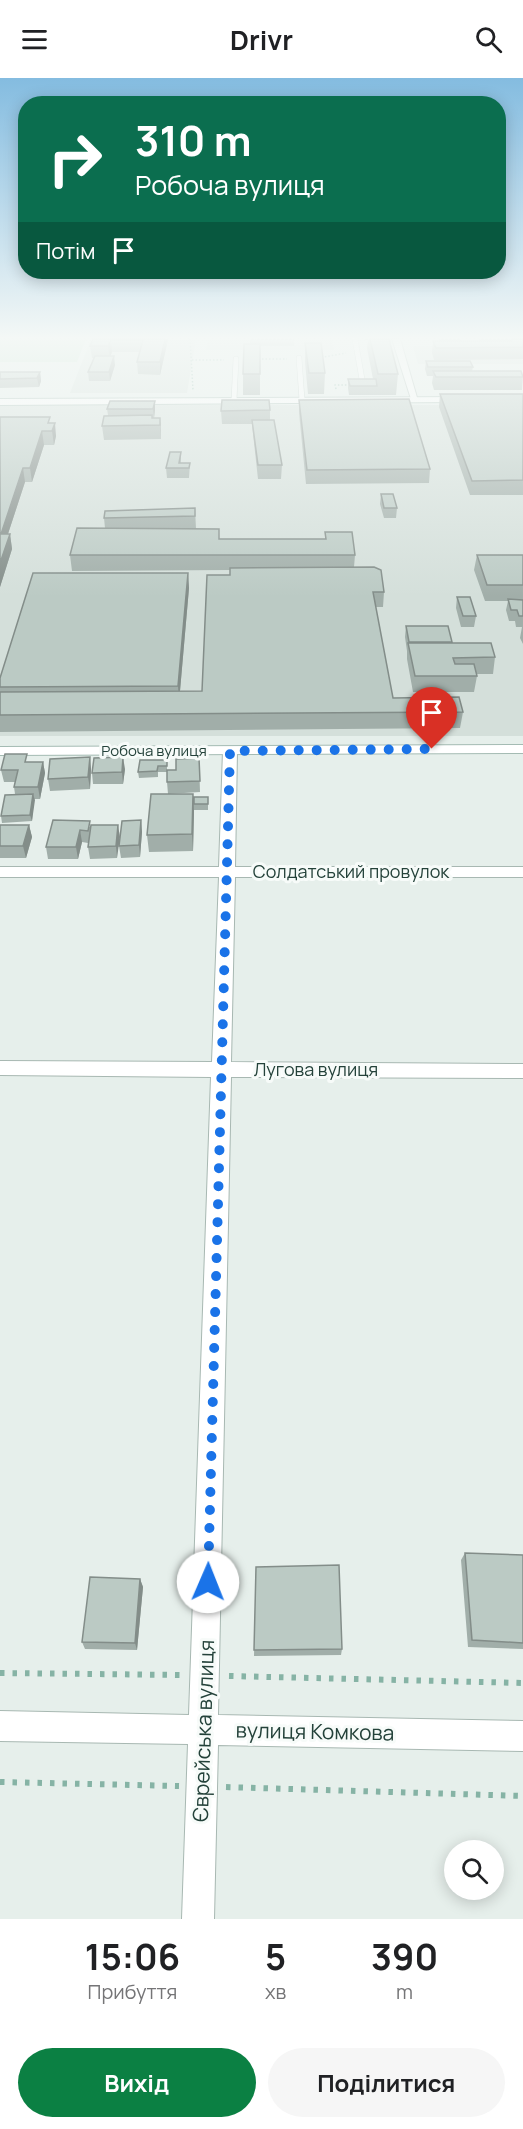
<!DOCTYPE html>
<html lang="uk">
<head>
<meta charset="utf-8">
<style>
  :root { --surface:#fff; --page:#f6f6f6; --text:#202124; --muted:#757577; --accent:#0b8043 }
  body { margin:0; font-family:Manrope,sans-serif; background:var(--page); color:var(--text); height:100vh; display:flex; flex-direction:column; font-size:22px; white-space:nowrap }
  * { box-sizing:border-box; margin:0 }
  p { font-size:20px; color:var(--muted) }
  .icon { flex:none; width:33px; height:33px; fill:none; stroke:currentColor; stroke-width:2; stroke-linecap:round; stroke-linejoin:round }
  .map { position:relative; height:1841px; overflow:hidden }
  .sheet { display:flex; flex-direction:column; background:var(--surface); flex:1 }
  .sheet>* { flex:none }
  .banner { position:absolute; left:18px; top:18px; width:488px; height:183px; border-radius:24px; box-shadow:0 3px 15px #0003; background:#0b6e4f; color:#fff; overflow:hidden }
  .buttons { position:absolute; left:444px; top:1762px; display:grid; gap:12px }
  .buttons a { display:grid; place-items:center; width:60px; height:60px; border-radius:50%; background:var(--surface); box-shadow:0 3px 15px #0003; font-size:30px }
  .pin { position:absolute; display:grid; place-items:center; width:51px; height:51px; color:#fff; margin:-62px -26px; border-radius:50% 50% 50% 0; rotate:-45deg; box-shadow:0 0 6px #0007 }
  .pin .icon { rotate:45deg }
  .me { position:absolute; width:66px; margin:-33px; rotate:1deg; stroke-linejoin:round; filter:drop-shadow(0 0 4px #0008) }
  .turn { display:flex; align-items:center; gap:21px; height:126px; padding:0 18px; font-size:27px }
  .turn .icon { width:78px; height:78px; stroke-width:2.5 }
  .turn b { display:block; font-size:42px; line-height:51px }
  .then { display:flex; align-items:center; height:57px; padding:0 18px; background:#0003; gap:12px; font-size:22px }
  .eta { display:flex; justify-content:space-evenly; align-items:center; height:102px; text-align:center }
  .eta b { font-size:36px; font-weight:700; line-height:42px }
  .button { display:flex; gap:12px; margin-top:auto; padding:12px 18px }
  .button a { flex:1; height:69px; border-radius:36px; background:var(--accent); color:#fff; font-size:24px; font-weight:700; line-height:69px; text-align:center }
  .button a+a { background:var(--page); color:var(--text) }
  header { display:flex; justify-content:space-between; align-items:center; height:78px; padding:0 18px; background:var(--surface); font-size:27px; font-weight:700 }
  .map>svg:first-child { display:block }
</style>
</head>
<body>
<header><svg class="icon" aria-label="menu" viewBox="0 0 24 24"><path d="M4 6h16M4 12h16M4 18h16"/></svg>Drivr<svg class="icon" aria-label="search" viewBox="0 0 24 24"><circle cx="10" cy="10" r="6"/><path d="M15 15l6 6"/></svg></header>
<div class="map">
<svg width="523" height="1841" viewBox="0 0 523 1841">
  <rect width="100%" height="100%" fill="#e6efeb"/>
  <path fill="#d4dfda" d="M91,261H196L187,315H70Z
    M208,261H332L334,272H206Z
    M413,268H523V286H418Z
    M0,327H523V658H0Z"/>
  <path fill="#bfe0c8" d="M0,261H86L77,284H0Z"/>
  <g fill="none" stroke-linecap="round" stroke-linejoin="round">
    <defs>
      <path id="lane" d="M355,261L363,307
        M299,280L302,322
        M234,322L236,281"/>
      <path id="street" d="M392,261H400L418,323L411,321Z
        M230,669L237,673L235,789H523V799H235L231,984L523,986V1000L231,999L218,1637L523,1643V1673L218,1667L214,1841H182L188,1666L0,1663V1633L189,1637L211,999L0,997V983L212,984L219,799H0V789H219L223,673Z"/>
      <path id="secondary" d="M466,319L463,324L0,327V321Z
        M523,667V675L0,677V669Z"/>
    </defs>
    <use href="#lane" stroke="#a8b8b2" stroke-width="6"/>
    <use href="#street" stroke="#a8b8b2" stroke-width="2"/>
    <use href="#secondary" stroke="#a4bbb3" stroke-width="2"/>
    <path stroke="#86b3a5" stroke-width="1.5" stroke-dasharray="1.5 2" stroke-linecap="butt" d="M190,261L193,312
      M318,280L346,275
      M255,281H287
      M192,282H224
      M336,311L335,307H353"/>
    <path stroke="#86b3a5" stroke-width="6" stroke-dasharray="4.5 8" stroke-linecap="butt" d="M0,1595L182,1597
      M229,1598L523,1605
      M0,1704L179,1708
      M226,1709L523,1718"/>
    <use href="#lane" stroke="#fff" stroke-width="5"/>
    <use href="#street" fill="#fff" fill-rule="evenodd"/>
    <use href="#secondary" fill="#fff" fill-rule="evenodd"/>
  </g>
  <path fill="#a1aea9" d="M93,261H168L160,297L138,296L137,284L140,274H112L110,278L115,287L110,303H89L88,294L94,280H92L90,268Z
    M250,261H294V268H260V317H243V296L250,266Z
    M365,261H389L398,296L396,317H349L348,310V301H373L367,270L368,262H365Z
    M439,261H461V263H480L479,261H523V281L434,282L432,275L433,263H439Z
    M305,265L325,295L324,316H308L305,284Z
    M426,283L473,289L472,293L523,297L522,312H434L432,305L433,298H427L425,291Z
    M0,294H40L41,303L39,309L0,310Z
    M440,316H523V417H470L439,329Z
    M299,322L430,391L429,405L306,406L299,335Z
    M110,323L155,332L154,340H160L161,361L104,362L102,348L108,337L107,331Z
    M270,332V342L282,387L281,401H258L253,356L252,346H222L221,333Z
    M0,339L51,345L56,358L54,367H44L32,404H25L8,456H10L12,471L0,509Z
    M181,374V385H190L189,400H167L166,390Z
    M381,416L397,430L396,440H384L380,426Z
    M195,430L196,451L220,461H325V454L355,477L354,489L384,514L383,529H375L393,620L463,634L460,650L0,654V600L188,495L189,510L180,613H202L230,497V492L72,493L70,477L105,450L104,440Z
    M477,477H523V566L520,560L522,549H516L515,543H509L506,532L508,523H485L474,492Z
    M457,519L476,538L474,549H461L456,530Z
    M406,548L452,564V565L495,579L493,596H477V598L474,614H413L407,581V573L405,559Z
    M90,679L91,691L90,711L50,713L48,701Z
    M199,680L200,714L168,716L167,704L176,692Z
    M167,682V694H158V699L139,700L138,694Z
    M28,684H43L45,695L40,721H34L32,743L2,745L1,738L15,716L14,709L15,704H4L1,692Z
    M125,691L123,706H93L92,695Z
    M194,719H208V732H194L193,773L149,774L147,757Z
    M141,742L142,754L140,779L121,780L119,768Z
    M0,747H29L32,759L26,780H0Z
    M118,747L117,780L90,781L88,769V765L82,764L78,781H48L46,769L91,748Z
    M465,1475L523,1477V1571L468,1569L461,1482Z
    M256,1489L342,1571L341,1577L254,1578Z
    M140,1501L143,1509L137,1572L85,1571L82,1564Z"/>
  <path fill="#838d89" d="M165,261H168V262L160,297V284Z
    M111,262L112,274L110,280L108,268Z
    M114,278L115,287L110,303L109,294Z
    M40,294L41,303L39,309L37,300Z
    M155,323V332L154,340L153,331Z
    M160,340L161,353V361L160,347Z
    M55,345L56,358L54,367L52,353Z
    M42,353L44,367L32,404L30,390Z
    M23,390L25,404L3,471L1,456Z
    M10,456L12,471L0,509V485Z
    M188,495L189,510L179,624L178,608Z
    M90,679L91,691L90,711L88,699Z
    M123,679L125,691L123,706L122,694Z
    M43,684L45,695L40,721L38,709Z
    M33,716L35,722L32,743L30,737Z
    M193,716L194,733L193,773L192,756Z
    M141,742L142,754L140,779L139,767Z
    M29,747L32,759L26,780L23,768Z
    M118,747L120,759L117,780L116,768Z
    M80,752L82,764L78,781L76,769Z
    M140,1501L143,1509L137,1572L135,1565Z"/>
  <path fill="#bbcac4" stroke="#838d89" stroke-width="1.5" d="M93,261H165L160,284H137L143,262H111L108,268H90Z
    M370,261H389L398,296H378Z
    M512,261H523V269L436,270L433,263H512Z
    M305,265H321L325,295H309Z
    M244,266H260V296H243Z
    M95,278H114L109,294H88Z
    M426,283H470L473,289H428Z
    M433,293H521L523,299H436Z
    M0,294H40L37,300L0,301Z
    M348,301H376L377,308H350Z
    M440,316H523V402L472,403Z
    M409,321L430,391L307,392L299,322Z
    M222,322H269L270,332L221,333Z
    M110,323H155L153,331H107Z
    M152,337V340H160V347L102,348L104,338Z
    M0,339H50L48,345H55L52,353H42L30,390H23L1,456H10L0,485Z
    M252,342H274L282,387H258Z
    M170,374H181L179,385H190L189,390H166Z
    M381,416H393L397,430H384Z
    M195,430V438L104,440L105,433Z
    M77,450L219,451V461H326L325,454H352L355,477H70Z
    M477,477H523V507H487Z
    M374,489L381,492L384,514H373L393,620L459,619L463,634L0,637V614L202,613L207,497H230V490Z
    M33,495H188L178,608L0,609V600Z
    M457,519H470L476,538H463Z
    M508,521L523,522V538H519L517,532H511Z
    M406,548H448L452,564H409Z
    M408,565H491L495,579L453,580L455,586H474L477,598H415Z
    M5,676H27L25,684H43L38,709H14L18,692H1Z
    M90,679L88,699L48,701L50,681Z
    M123,679L122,694L92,695L94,680Z
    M199,680L200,703L167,704V692H176V681Z
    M140,682H167V688H158L157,693L138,694Z
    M33,716L30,737L1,738L5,717Z
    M151,716H193L192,756L147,757Z
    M194,719H208V726H194Z
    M53,742L90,743L88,753L80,752L76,769H46Z
    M141,742L139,767L119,768L122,743Z
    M0,747H29L23,768H0Z
    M91,747H118L116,768L88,769Z
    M465,1475L523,1477V1565L472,1562Z
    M339,1487L342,1571L254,1572L256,1489Z
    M90,1499L140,1501L135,1565L82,1564Z"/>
  <linearGradient id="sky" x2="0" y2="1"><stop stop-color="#84bce0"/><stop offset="0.5" stop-color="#f4f8f6"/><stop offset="1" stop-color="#f4f8f6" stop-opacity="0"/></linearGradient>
  <rect width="523" height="519" fill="url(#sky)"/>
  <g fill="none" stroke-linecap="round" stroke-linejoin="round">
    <path stroke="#1a73e8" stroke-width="10" stroke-dasharray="0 18" d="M208,1504L230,673L432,671"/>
  </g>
  <g text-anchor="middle" stroke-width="6" stroke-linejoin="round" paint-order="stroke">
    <g font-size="15" fill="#24423a" stroke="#f7fbf9">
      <text x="154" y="678">Робоча вулиця</text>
    </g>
    <g font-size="18" fill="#24423a" stroke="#f7fbf9">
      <text x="351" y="800">Солдатський провулок</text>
      <text x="316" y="998">Лугова вулиця</text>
    </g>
    <g font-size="21" fill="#24423a" stroke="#f7fbf9">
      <text transform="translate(204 1653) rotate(-88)" y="7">Єврейська вулиця</text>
      <text transform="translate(315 1654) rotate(1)" y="7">вулиця Комкова</text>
    </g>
  </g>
</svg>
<div class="buttons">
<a><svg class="icon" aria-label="search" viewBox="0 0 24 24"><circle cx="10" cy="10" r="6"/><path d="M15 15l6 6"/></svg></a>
</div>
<div class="pin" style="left:432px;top:671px;background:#d93025"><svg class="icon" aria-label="arrive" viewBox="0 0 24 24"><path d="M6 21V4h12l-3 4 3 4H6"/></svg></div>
<svg class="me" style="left:208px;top:1504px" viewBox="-20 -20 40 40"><circle r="19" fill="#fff"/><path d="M0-13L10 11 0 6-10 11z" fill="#1a73e8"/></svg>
<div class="banner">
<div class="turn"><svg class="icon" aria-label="right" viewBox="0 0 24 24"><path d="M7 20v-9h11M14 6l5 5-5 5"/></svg><div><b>310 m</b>Робоча вулиця</div></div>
<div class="then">Потім<svg class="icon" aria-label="arrive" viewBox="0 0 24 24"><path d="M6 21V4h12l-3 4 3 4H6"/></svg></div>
</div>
</div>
<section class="sheet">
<div class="eta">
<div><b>15:06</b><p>Прибуття</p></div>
<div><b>5</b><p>хв</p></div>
<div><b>390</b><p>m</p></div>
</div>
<div class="button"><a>Вихід</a><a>Поділитися</a></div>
</section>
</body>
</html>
